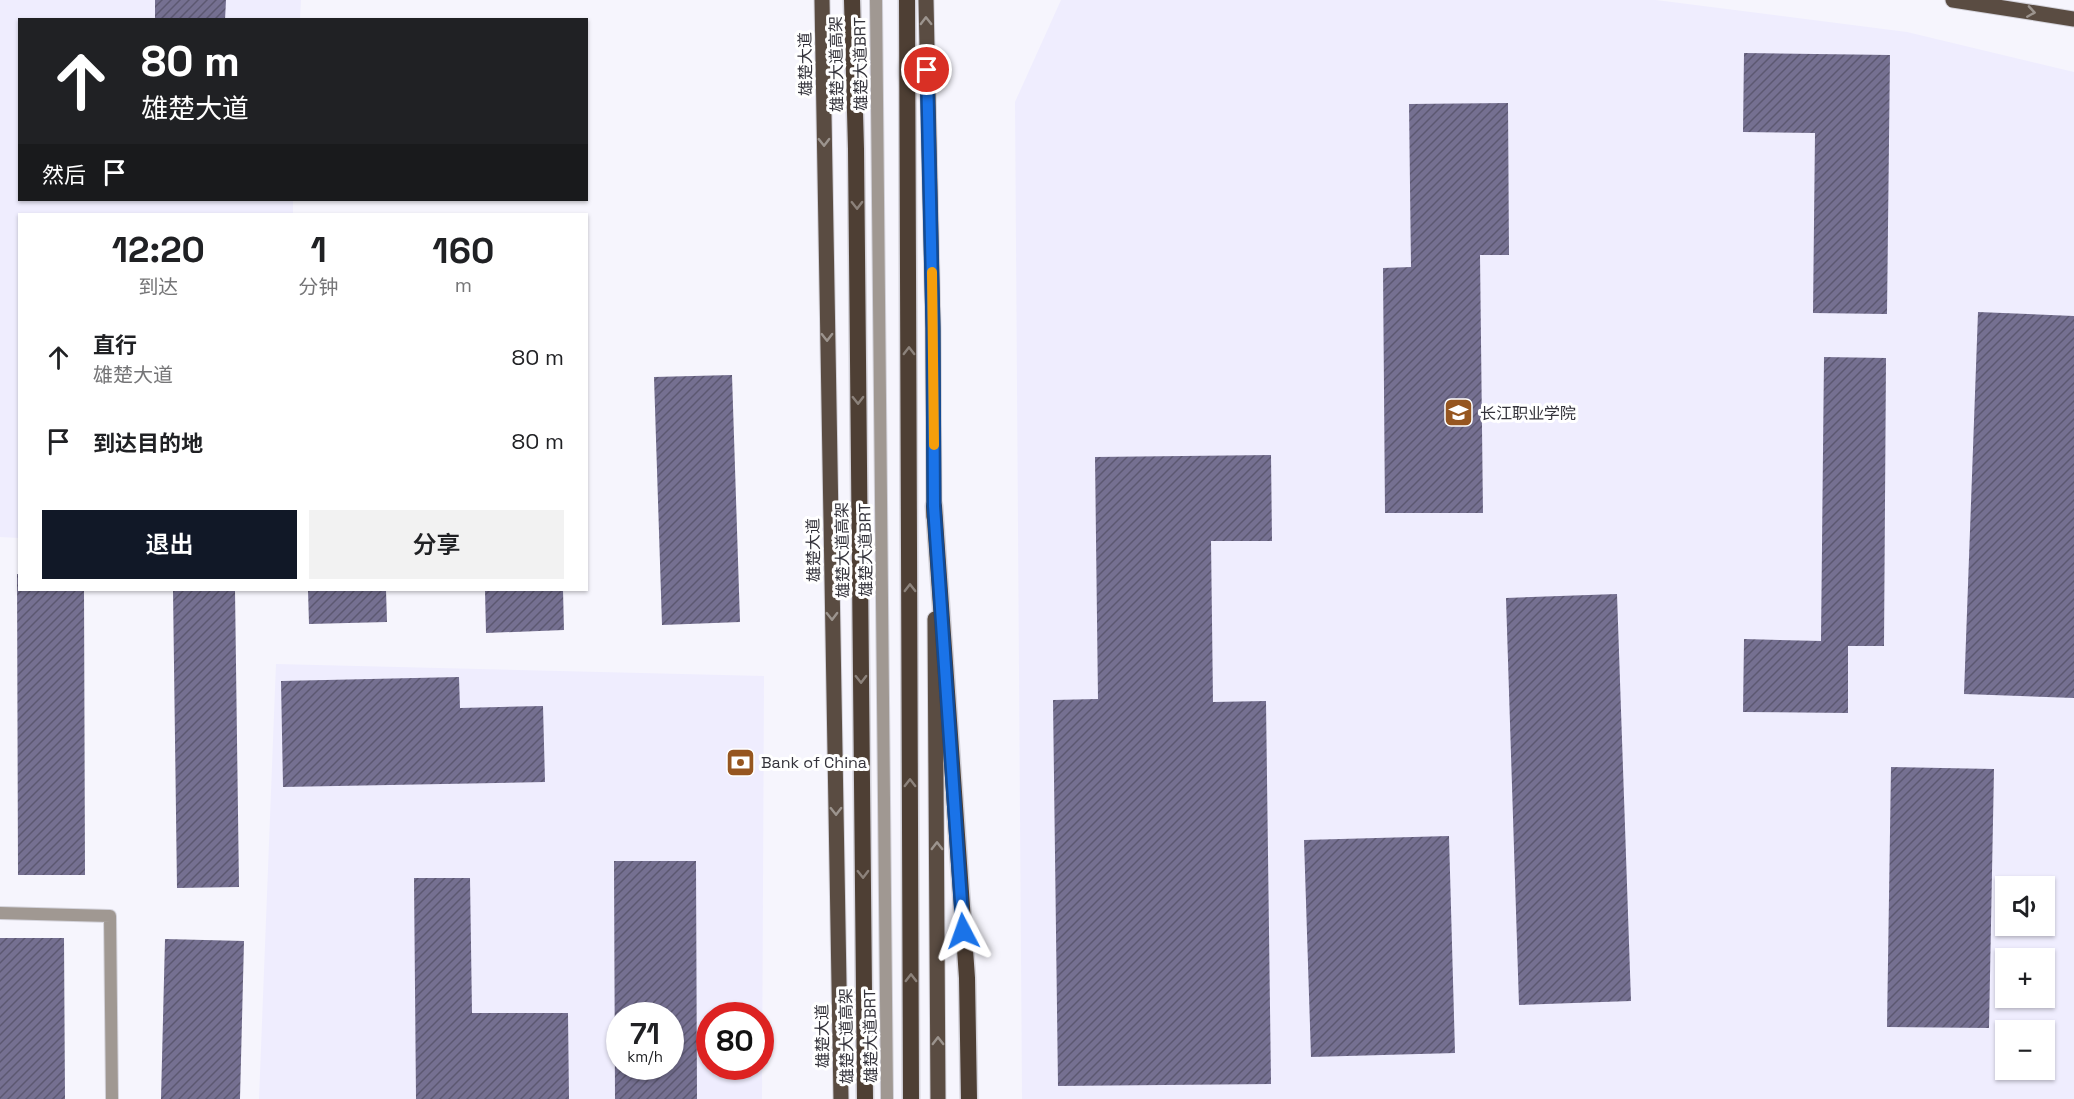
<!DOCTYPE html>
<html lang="zh">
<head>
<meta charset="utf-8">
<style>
  :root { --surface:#fff; --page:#f2f2f2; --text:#202124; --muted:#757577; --accent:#111827 }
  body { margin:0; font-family:"Space Grotesk","Noto Sans SC",sans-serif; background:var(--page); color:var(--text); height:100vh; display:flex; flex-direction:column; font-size:22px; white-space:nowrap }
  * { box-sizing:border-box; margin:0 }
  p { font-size:20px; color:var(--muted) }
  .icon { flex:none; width:33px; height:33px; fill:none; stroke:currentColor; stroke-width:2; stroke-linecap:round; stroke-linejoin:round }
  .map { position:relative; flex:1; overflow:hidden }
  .sheet { position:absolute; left:18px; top:213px; width:570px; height:378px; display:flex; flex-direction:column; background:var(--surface); border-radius:0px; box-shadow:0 2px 4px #0004 }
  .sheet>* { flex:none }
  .guide { position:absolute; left:18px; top:18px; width:570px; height:183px; border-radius:0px; box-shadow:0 2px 4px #0004; background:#202124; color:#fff; overflow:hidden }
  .controls { position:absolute; left:1995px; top:876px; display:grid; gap:12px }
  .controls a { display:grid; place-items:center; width:60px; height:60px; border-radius:0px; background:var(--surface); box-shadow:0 2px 4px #0004; font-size:30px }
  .speed { position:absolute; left:606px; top:1002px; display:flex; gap:12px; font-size:30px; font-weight:700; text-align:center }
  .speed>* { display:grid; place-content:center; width:78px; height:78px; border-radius:50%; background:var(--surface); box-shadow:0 2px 4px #0004; line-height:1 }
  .speed small { font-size:15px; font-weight:400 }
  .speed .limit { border:9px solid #d22; background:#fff; color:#111 }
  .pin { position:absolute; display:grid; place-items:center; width:51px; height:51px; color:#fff; margin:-26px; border:3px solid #fff; border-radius:50%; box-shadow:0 2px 6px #0007 }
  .me { position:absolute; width:66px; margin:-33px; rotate:356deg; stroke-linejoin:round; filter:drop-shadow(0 0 4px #0008) }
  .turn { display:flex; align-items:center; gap:21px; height:126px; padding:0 24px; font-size:27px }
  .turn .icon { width:78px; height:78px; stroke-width:2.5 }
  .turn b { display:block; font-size:42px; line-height:51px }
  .then { display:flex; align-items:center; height:57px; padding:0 24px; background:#0003; gap:12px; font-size:22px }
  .eta { display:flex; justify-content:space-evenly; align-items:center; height:102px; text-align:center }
  .eta b { font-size:36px; font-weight:600; line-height:42px }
  .button { display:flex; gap:12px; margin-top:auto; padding:12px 24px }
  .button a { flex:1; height:69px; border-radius:0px; background:var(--accent); color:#fff; font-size:24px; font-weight:600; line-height:69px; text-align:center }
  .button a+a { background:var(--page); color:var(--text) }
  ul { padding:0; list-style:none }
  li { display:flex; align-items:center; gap:18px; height:84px; padding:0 24px }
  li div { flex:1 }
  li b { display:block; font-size:22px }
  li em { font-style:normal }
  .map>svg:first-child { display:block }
</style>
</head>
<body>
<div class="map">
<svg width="2074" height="1099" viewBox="0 0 2074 1099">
  <defs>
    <pattern id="building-hatch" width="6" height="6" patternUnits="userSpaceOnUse" patternTransform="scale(1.5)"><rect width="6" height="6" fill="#757091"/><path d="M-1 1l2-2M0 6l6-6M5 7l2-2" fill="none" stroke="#5c5871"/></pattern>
  </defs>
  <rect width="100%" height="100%" fill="#f6f5fd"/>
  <path fill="#efedfe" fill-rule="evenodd" d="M0,0H301L300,19L20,20V200H293V214H20L19,538L0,537Z
    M1061,0H1656L1907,32L2074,72V1099H1022L1015,102ZM2006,886H2044V926H2006ZM2006,958H2044V998H2006ZM2006,1030H2044V1070H2006Z
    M276,664L764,676L762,1099H259ZM620,1016H670V1066H620ZM710,1016H760V1066H710Z"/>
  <path fill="url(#building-hatch)" fill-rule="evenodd" d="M155,0H226L225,20H155Z
    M1744,53L1890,55L1887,314L1813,313L1815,133L1743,132Z
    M1508,103L1509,255H1480L1483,513H1385L1383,268L1411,267L1409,104Z
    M1978,312L2074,316V698L1964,694Z
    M1824,357L1886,358L1884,646H1848V713L1743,712L1744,639L1821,641Z
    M732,375L740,622L662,625L654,377Z
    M1271,455L1272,541H1211L1213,702L1266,701L1271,1084L1058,1086L1053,700L1098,699L1095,457Z
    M17,574H20V590H84L85,875H18Z
    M173,590H235L239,887L177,888Z
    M308,590H386L387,622L309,624Z
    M485,590H563L564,630L486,633Z
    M1617,594L1631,1001L1519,1005L1506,598Z
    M459,677L460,708L543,706L545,782L283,787L281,681Z
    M1891,767L1994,769L1989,1028L1887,1027Z
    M1449,836L1455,1053L1311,1057L1304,840Z
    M614,861H696L697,1099H615ZM620,1016H670V1066H620Z
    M414,878H470L472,1013H568L569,1099H416Z
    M0,938H64L65,1099H0Z
    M165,939L244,941L240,1099H161Z"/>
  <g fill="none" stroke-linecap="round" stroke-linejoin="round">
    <defs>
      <path id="service" d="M876,0L887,1099"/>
      <path id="minor" d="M0,913L110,916L112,1099"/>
      <path id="primary" d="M822,0L841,1099
        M926,0L933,328L934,517
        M1953,0L2074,19
        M935,619L938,1099"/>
      <path id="trunk" d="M852,0L856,149L865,1099
        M907,0L911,1099
        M934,506L967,978L969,1099"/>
    </defs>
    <use href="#service" stroke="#d3d2da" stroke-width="14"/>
    <use href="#minor" stroke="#d3d2da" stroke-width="14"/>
    <use href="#primary" stroke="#d3d2da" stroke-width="17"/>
    <use href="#trunk" stroke="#d3d2da" stroke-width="19"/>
    <use href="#service" stroke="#a09892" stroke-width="12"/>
    <use href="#minor" stroke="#a09892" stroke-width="12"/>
    <use href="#primary" stroke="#5a4c42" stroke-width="15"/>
    <use href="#trunk" stroke="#4e3f34" stroke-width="16"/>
  </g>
  <defs><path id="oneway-chevron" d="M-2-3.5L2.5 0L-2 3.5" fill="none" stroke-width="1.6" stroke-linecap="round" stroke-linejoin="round" transform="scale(1.5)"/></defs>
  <g stroke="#9c948e">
    <use href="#oneway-chevron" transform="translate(2031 12) rotate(9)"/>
    <use href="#oneway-chevron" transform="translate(926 21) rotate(-91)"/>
    <use href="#oneway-chevron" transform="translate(824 142) rotate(89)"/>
    <use href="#oneway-chevron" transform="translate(827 337) rotate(89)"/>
    <use href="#oneway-chevron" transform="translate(832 616) rotate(89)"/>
    <use href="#oneway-chevron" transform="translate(836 811) rotate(89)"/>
    <use href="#oneway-chevron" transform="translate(937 846) rotate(-90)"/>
    <use href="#oneway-chevron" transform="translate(938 1041) rotate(-90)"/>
  </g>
  <g stroke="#8c827b">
    <use href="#oneway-chevron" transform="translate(857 205) rotate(89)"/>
    <use href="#oneway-chevron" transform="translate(909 351) rotate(-90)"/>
    <use href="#oneway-chevron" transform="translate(858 400) rotate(89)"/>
    <use href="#oneway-chevron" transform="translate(910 588) rotate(-90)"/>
    <use href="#oneway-chevron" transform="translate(861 679) rotate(89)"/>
    <use href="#oneway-chevron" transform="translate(910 783) rotate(-90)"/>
    <use href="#oneway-chevron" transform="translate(863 874) rotate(89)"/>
    <use href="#oneway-chevron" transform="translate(911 978) rotate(-90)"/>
  </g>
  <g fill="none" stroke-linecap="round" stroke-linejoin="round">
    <defs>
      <path id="route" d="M927,70L933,328L934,506L963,931"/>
    </defs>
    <use href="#route" stroke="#114b97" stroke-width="15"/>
    <use href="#route" stroke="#1a73e8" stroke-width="10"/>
    <path stroke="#f59e0b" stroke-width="10" d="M932,272L934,445"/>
  </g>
  <defs>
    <symbol id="university-square" viewBox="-11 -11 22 22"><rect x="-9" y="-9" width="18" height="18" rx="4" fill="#965620" stroke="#fff"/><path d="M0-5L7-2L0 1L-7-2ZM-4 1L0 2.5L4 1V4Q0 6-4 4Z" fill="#fff"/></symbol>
    <symbol id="bank-square" viewBox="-11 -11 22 22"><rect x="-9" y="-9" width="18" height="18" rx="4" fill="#965620" stroke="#fff"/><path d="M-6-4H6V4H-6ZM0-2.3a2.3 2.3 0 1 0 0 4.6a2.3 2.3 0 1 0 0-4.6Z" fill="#fff"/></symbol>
  </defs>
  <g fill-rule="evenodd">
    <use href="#university-square" x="1442" y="396" width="33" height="33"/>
    <use href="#bank-square" x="724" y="746" width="33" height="33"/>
  </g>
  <g text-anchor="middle" stroke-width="6" stroke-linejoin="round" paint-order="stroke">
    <g font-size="16" fill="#34333b" stroke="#fff">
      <text transform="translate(805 64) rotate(-91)" y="6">雄楚大道</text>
      <text transform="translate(836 64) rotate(-91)" y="6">雄楚大道高架</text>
      <text transform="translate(860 64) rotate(-91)" y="6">雄楚大道BRT</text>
      <text transform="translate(813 550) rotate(-91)" y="6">雄楚大道</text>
      <text transform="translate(842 550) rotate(-91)" y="6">雄楚大道高架</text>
      <text transform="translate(865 550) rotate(-91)" y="6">雄楚大道BRT</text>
      <text transform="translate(822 1036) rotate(-91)" y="6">雄楚大道</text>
      <text transform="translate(846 1036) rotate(-91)" y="6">雄楚大道高架</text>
      <text transform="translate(870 1036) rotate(-91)" y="6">雄楚大道BRT</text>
    </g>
    <g font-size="16" fill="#34333b" stroke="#fff" text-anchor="start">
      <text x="1480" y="419">长江职业学院</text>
      <text x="761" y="768">Bank of China</text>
    </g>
  </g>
</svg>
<div class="controls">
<a><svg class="icon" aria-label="sound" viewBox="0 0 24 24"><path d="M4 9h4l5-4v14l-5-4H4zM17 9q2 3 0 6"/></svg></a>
<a>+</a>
<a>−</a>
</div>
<div class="speed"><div>71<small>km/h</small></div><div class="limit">80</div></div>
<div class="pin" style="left:927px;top:70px;background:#d93025"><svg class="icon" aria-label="arrive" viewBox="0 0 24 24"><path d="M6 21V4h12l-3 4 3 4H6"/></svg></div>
<svg class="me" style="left:963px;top:931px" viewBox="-20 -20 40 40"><path d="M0-17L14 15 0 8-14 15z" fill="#1a73e8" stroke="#fff" stroke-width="4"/></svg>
<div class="guide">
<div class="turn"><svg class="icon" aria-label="ahead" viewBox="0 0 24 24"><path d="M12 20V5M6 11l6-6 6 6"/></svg><div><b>80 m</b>雄楚大道</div></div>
<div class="then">然后<svg class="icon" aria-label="arrive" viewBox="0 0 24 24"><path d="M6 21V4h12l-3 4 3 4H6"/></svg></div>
</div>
<section class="sheet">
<div class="eta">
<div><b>12:20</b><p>到达</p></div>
<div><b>1</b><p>分钟</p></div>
<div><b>160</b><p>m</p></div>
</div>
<ul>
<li><svg class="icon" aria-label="ahead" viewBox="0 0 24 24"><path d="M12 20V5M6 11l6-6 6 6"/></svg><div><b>直行</b><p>雄楚大道</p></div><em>80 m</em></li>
<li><svg class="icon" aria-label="arrive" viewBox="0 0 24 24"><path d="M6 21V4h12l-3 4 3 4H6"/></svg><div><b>到达目的地</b></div><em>80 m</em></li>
</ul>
<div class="button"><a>退出</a><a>分享</a></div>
</section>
</div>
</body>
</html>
